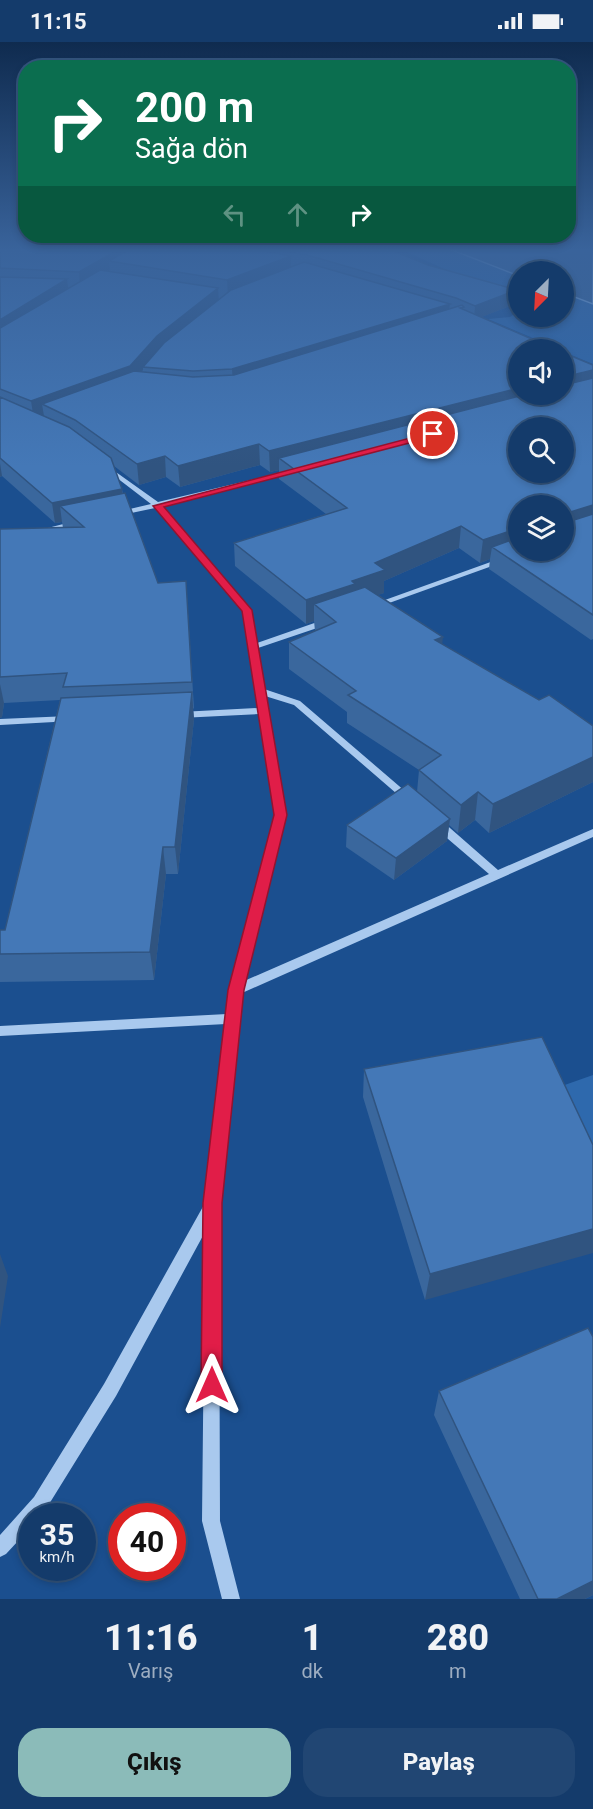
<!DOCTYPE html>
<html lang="tr">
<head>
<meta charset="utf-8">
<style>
  :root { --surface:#143b6b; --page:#214673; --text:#f1f3f6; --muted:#9dadc1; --line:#33557e; --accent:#8bbbb9 }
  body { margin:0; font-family:Roboto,sans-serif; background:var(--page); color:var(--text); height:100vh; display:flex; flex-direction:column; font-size:22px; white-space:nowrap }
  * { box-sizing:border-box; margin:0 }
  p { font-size:20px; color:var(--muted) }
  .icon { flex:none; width:33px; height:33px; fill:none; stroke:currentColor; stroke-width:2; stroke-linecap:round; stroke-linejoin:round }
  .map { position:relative; height:1557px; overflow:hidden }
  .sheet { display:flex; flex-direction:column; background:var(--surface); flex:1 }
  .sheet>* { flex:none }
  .guide { position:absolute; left:18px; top:18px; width:558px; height:183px; border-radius:24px; box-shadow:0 3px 9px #0003,0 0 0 2px var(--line); background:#0b6e4f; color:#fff; overflow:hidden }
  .needle { width:39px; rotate:204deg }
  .tools { position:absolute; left:508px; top:219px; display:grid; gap:12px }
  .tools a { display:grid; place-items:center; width:66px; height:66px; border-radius:50%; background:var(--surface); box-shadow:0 3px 9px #0003,0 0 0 2px var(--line); font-size:30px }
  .speed { position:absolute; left:18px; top:1461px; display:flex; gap:12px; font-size:30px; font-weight:700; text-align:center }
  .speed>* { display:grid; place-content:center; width:78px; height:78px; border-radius:50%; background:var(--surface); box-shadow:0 3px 9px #0003,0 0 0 2px var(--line); line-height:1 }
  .speed small { font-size:15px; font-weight:400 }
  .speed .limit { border:9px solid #d22; background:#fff; color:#111 }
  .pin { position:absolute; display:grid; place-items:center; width:51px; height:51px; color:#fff; margin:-26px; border:3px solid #fff; border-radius:50%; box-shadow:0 2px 6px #0007 }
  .me { position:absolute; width:66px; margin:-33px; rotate:0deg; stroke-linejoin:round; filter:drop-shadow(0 0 4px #0008) }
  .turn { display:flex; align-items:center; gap:21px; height:126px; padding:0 18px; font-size:27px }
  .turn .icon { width:78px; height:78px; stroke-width:2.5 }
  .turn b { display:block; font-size:42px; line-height:51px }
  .lanes { display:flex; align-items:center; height:57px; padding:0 18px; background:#0003; justify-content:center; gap:30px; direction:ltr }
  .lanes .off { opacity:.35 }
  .eta { display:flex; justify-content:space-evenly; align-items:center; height:102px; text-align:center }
  .eta b { font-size:36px; font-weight:800; line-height:42px }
  .button { display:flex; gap:12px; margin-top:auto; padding:12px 18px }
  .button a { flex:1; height:69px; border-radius:24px; background:var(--accent); color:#111; font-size:24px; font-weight:800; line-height:69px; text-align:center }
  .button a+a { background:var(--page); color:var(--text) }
  .status { display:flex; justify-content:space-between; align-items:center; height:42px; padding:0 30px; background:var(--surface); direction:ltr }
  .status svg { height:16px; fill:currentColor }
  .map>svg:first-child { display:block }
</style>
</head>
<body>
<div class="status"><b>11:15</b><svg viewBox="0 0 49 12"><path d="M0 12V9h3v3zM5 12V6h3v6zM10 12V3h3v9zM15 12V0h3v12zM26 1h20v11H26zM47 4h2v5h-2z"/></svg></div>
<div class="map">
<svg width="593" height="1557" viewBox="0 0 593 1557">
  <rect width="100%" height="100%" fill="#1b4f8f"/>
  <path fill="#2e69ad" d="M275,206H446L519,234V261L405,209Z
    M564,251L593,262V322L564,310V308L559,307L488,277L510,275L519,269V274H564Z
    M593,1033V1109L559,1045Z"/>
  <path fill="#3c6290" stroke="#9cc4f0" stroke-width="1.5" d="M447,206H593V262L564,251V230H519V234Z"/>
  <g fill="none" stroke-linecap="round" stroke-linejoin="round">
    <path fill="#a9c9ee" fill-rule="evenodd" d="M106,423L158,460L293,428V430L162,464L250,566L257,601L323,578H329V582L258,606L264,647L300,659L413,756L408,759L404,758L294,663L265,654L285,773L244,939L489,832L434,785L433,782L434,779H442L498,828L593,787V795L242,951L219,1161L220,1479L240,1557H222L202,1479L205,1190L116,1354L46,1467L40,1474H32V1484L6,1512L0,1515V1493L34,1455L104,1342L205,1161L226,982L0,994V984L227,972L230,948L275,773L259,672L180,676L175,673L180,670L258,666L243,568L155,466L117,474V470L151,462L104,426L103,425Z
      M75,479L79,481L78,483L40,491L36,489Z
      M499,517H505L506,519L378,565H375L371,563Z
      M69,674L72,675L74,677L72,679L0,683V677Z"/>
  </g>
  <path fill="#3a679d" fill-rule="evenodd" d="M0,206H391V208L428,223L517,248L515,262L481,275L593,323V597L591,598L489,527L490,517L480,521L459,506L384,539V551L377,553L442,602L539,658L593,684V740L489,791L475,778L458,791L449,783L447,799L394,838L346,805L347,783L417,750L419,728L347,681V670L289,627V600L315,589L314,579L306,582L235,524L234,501L326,472L279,437V428L270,430L260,423L180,445L166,435L139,443L114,424L122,447L123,452L158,541L186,539L194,666L193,667L194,677L178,832H166L154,938L0,940V912L5,888L60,658L4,661L2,675L0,676V487L63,486L62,480L55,481L2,434L0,435ZM519,464H564V508H519Z
    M364,1027L593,1103L425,1258L363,1055Z
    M593,1295V1553L585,1557H520L434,1373L439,1349Z"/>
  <path fill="#305480" d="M121,206H147L109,219L110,228L80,246L79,230Z
    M291,214V231L228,256L227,238Z
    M67,237L69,253L0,296V278Z
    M218,246L219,262L143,325V328L132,341L42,362L44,374L34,378L31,359L157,294Z
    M517,248L515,262L474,278L475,264Z
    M450,262L448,277L233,344L232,327Z
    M593,328V347L279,416V428L270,430L269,409L519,346V352H564V335Z
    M259,402L260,423L180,445L178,424Z
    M165,414L166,435L139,443L137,422Z
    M0,421L2,434L0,435Z
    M122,447L124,467L60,464L62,480L55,481L52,461Z
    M593,463V480L564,487L567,471Z
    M461,484L459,506L384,539V551L355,561L314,562V579L306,582V558L352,539L375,521Z
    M519,486V507L492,505L490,517L480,521L483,498Z
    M443,595L440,622L435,598Z
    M0,642L4,661L2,675L0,676Z
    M192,650L194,677L178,832L175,805Z
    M593,715V740L489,791L493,762Z
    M478,750L475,778L458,791L461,763Z
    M450,777L447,799L394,838L396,816Z
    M163,805L166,832L154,938L150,910Z
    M593,1187V1211L425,1258L430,1232Z
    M0,1212L8,1234L0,1286Z
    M593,1539V1553L585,1557H557Z"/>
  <path fill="#4478b7" stroke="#305480" stroke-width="1.5" fill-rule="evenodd" d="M0,206H121L79,230L0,226Z
    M132,206H248L291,214L227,238L109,219Z
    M267,206H389L388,207L428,223L517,248L475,264L456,256L307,213Z
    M304,220L450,262L232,327L193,329L143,325L164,301L231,248Z
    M100,228L218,246L157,294L130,324L31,359L0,347V286Z
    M0,235L67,237L0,278Z
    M462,263L464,265L460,266L557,308H519V346L269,409L259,402L178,424L165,414L137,422L75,378L42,362L134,329L193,335L234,333Z
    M564,311L593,323V328L564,335Z
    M593,336V463L567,471L566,478L568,480L593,472V573L492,505L519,495V508H564V464H519V486L483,498L461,484L375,521L385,528L352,539L355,542L306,558L234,501L347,466L279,416L527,352H564V343ZM519,386H564V430H519Z
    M0,355L69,385L111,416L122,447L52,461L0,416Z
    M125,451L158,541L186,539L192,640L63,645L67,631L0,635V487L84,485L60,464Z
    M365,545L443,595L435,598L539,658L549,653L593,684V715L493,762L478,750L461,763L419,728L441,713L348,653L356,649L289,600L336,580L314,562Z
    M192,650L175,805H163L150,910L0,912V888H5L61,656Z
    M408,742L450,777L396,816L347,783Z
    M542,995L593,1103V1187L430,1232L364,1027Z
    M588,1286L593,1295V1539L557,1557H538L439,1349Z"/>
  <linearGradient id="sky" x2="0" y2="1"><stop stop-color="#0f2b4f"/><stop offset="0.49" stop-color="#39639b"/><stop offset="1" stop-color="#39639b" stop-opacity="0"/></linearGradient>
  <rect width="593" height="424" fill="url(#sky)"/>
  <path fill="#e11d48" stroke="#92132f" stroke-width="1.5" d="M433,390L437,392L436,394L164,465L252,568L287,773L244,948L222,1161V1343L219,1350L212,1353L204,1350L201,1343L203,1161L228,948L274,773L242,569L153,464Z"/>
</svg>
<div class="tools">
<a><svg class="needle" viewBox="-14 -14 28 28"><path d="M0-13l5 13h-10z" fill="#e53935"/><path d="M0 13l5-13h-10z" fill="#9dadc1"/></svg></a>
<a><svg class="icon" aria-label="sound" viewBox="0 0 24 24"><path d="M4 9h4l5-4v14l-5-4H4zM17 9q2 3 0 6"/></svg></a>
<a><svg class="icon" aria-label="search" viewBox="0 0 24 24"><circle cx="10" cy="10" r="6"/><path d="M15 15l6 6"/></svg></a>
<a><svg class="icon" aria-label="layers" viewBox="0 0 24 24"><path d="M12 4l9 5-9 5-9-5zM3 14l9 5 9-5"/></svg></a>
</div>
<div class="speed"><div>35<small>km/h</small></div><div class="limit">40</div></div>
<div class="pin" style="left:433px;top:392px;background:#d93025"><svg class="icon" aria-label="arrive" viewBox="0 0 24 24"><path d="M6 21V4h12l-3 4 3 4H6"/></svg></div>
<svg class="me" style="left:212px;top:1343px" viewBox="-20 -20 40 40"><path d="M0-17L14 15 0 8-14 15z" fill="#e11d48" stroke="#fff" stroke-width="4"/></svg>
<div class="guide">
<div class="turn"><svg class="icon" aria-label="right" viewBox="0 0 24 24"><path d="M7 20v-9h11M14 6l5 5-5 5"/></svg><div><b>200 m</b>Sağa dön</div></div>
<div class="lanes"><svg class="icon off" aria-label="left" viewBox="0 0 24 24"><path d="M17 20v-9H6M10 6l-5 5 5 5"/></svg><svg class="icon off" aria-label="ahead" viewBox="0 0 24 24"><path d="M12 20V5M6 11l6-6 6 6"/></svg><svg class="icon" aria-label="right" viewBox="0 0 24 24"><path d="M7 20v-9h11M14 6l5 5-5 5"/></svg></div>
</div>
</div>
<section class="sheet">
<div class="eta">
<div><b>11:16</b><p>Varış</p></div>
<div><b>1</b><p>dk</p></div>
<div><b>280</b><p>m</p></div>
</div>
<div class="button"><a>Çıkış</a><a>Paylaş</a></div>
</section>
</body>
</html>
